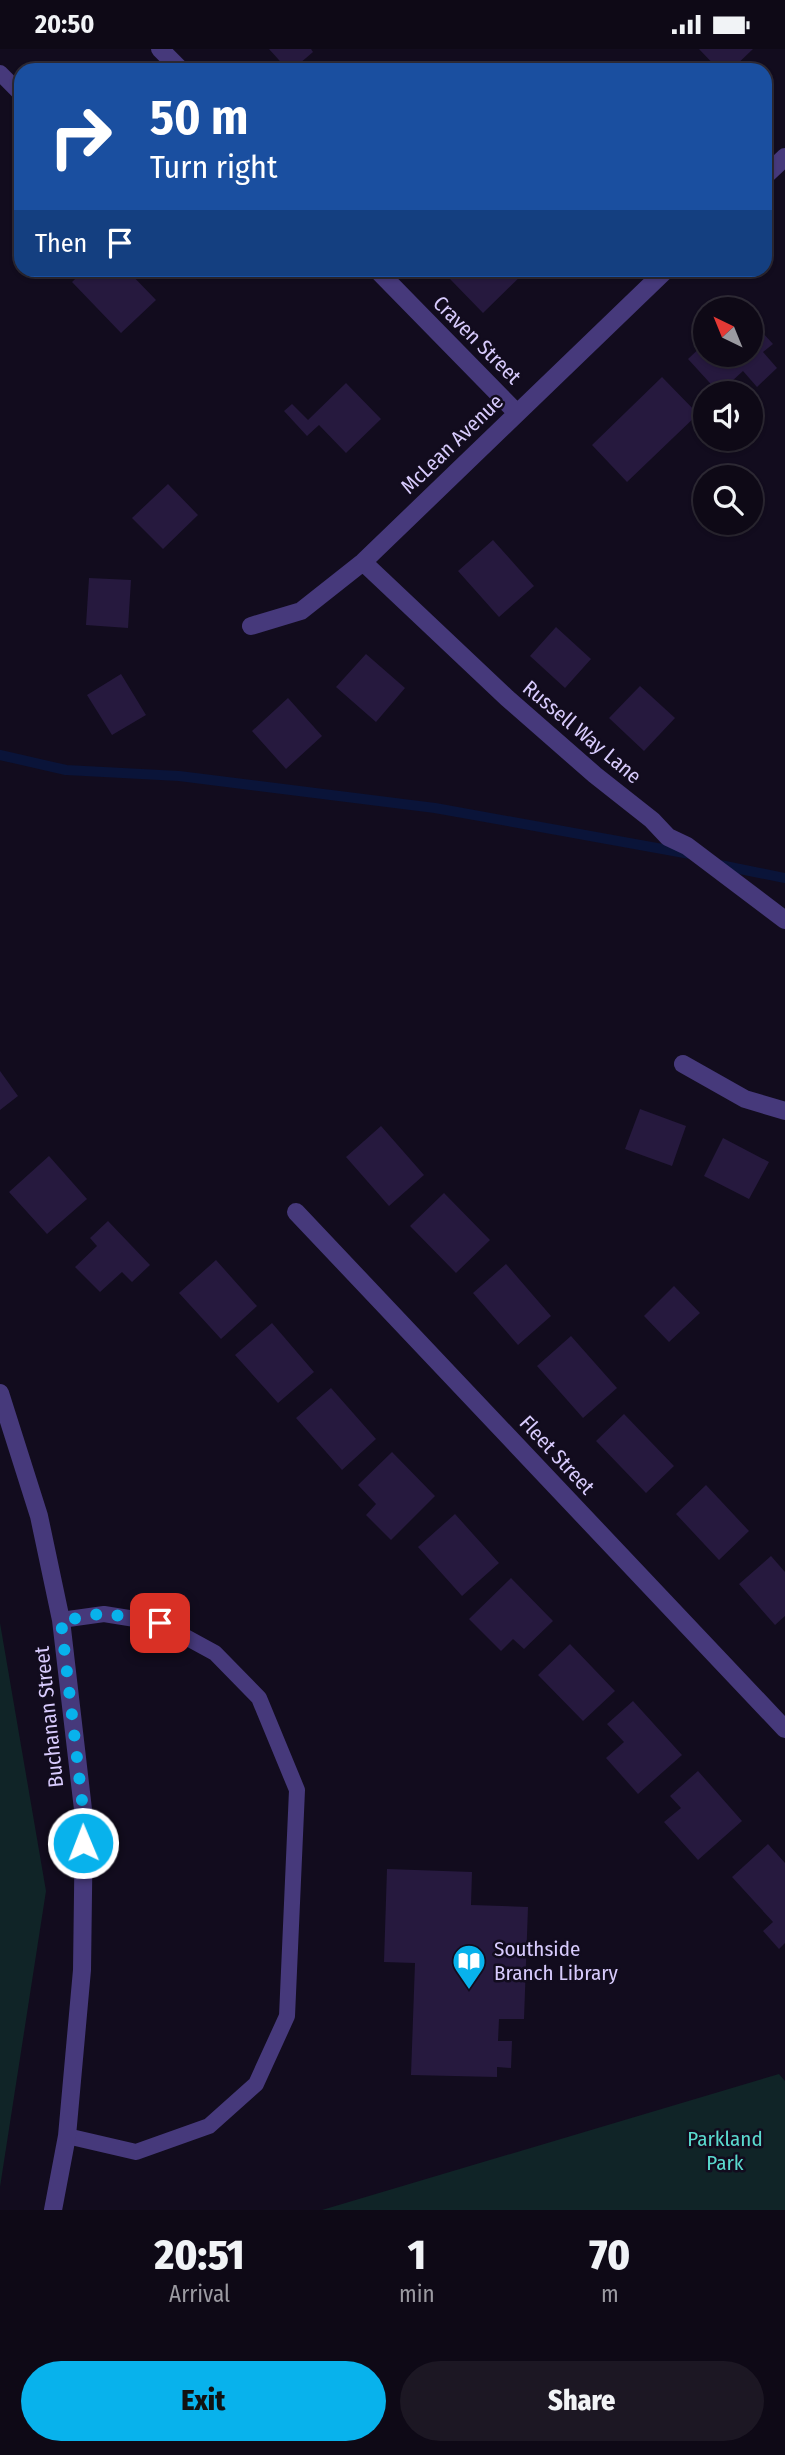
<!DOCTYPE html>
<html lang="en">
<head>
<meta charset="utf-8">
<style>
  :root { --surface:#0e0916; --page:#1c1723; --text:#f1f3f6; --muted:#9b9aa1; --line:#2e2a35; --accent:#08b2ec }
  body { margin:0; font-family:"Fira Sans Condensed",sans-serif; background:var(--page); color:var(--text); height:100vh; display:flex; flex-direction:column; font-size:26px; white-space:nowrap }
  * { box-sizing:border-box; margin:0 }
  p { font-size:23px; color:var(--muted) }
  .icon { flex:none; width:38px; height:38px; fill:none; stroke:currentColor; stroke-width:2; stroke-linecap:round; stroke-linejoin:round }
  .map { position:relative; height:2161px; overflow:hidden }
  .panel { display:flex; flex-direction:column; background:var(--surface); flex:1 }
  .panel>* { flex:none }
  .banner { position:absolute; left:14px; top:14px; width:758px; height:214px; border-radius:21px; box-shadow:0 2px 5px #0004,0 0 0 2px var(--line); background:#1a4fa0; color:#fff; overflow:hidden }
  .needle { width:46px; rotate:317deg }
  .tools { position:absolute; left:693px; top:248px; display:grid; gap:14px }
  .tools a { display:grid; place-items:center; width:70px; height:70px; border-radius:50%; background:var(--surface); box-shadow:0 2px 5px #0004,0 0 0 2px var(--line); font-size:35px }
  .pin { position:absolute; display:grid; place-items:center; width:60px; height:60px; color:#fff; margin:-30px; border-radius:14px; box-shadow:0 4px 10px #0006 }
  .me { position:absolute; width:77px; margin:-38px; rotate:359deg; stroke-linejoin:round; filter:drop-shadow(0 0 5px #0008) }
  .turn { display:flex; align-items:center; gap:24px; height:147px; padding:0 21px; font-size:32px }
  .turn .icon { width:91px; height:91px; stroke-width:2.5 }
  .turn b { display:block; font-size:49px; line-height:60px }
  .then { display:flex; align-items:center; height:66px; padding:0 21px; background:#0003; gap:14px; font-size:26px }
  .eta { display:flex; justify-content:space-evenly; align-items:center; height:119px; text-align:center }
  .eta b { font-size:42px; font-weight:800; line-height:49px }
  .cta { display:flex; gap:14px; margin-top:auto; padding:14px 21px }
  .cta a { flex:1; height:80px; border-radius:42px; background:var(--accent); color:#111; font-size:28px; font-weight:800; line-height:80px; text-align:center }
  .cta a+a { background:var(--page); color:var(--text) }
  .status { display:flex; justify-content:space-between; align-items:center; height:49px; padding:0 35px; background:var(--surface); direction:ltr }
  .status svg { height:19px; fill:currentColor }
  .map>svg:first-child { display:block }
</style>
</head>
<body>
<div class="status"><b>20:50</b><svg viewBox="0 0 49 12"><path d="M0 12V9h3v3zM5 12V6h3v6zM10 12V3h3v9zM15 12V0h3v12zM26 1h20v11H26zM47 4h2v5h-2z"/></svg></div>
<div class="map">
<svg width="785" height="2161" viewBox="0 0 785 2161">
  <rect width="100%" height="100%" fill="#120c1e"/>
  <path fill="#102427" d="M0,1574L46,1842L0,2138Z
    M779,2025L785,2032V2161H322Z"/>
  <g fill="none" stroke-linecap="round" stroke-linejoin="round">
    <path stroke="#0a1439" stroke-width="10" d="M0,706L66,721L179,727L435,759L690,805
      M720,816L785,829"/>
  </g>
  <path fill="#26193e" d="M269,0H311L313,3L292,21H288Z
    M699,0H753L731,21H719Z
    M85,220H126L156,251L121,284L72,233Z
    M460,220H528L483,264L450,230Z
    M751,271L773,295L763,303L777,319L757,338L743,322L719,344L688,310L705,294V306H751Z
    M662,328L698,365L627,433L592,396Z
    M346,334L381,370L346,404L319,376L307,387L284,362L292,355L308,371Z
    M168,435L198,466L163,500L132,469Z
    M493,491L534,537L499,568L458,522Z
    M89,529L131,531L128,579L86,576Z
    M556,578L591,610L565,639L530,607Z
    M366,605L405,639L376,673L336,638Z
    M121,625L146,666L112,686L87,646Z
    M640,637L675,669L644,702L609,669Z
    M288,649L322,687L286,720L252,682Z
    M0,1022L18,1047L0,1061Z
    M640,1060L686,1077L672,1117L625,1100Z
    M381,1077L424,1126L389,1157L346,1108Z
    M723,1089L769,1113L749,1150L704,1127Z
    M49,1107L87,1150L47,1185L9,1143Z
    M444,1144L490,1191L456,1224L410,1177Z
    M108,1172L150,1216L132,1233L122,1223L100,1243L75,1218L97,1197L90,1189Z
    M216,1211L257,1257L221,1290L179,1244Z
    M506,1215L551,1267L518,1296L473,1244Z
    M674,1237L700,1264L669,1293L644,1267Z
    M272,1274L314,1323L278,1354L235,1306Z
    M571,1287L617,1339L583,1369L537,1317Z
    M331,1339L376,1390L342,1421L296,1369Z
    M624,1365L674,1417L646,1444L596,1392Z
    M392,1403L435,1447L391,1491L366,1466L376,1455L358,1436Z
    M706,1436L749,1482L719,1511L676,1465Z
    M455,1465L499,1514L462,1547L418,1498Z
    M771,1507L785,1523V1567L775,1576L739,1535Z
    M511,1529L553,1572L524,1600L513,1590L501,1602L469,1570Z
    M570,1595L615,1642L583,1672L538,1626Z
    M633,1652L682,1706L638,1745L606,1709L624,1693L607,1675Z
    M698,1722L742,1772L698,1811L664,1773L681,1759L670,1747Z
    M768,1795L785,1814V1894L779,1900L763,1882L773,1873L732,1828Z
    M387,1820L472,1823L471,1856L528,1858L524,1970H499L498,1992H512L511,2019L497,2018V2028L411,2026L415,1914L384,1913Z"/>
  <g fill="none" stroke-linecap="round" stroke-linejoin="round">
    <path stroke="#46397b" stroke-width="16" d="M0,24L21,45
      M61,1571L104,1565L160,1574L215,1604L259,1649L297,1741L287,1967L256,2035L209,2077L136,2103L67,2087"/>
    <path stroke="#46397b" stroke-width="18" d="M160,0L181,21
      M765,127L785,108
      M376,220L517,364
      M363,513L507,649L595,726L652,771L668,788L687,797L785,871
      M251,577L301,562L363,513L667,220
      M683,1015L745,1050L785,1062
      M296,1163L785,1680"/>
    <path stroke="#46397b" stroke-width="18" d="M0,1344L39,1467L61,1571L84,1769L82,1921L67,2087L53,2161"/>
  </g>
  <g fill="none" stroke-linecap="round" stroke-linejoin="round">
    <path stroke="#08b2ec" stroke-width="12" stroke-dasharray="0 21.6" d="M83,1794L84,1769L61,1572L104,1564L160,1574"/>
  </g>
  <defs>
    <symbol id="library-pin" viewBox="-11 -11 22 30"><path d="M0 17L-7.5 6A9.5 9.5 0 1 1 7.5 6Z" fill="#08b2ec" stroke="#120c1e"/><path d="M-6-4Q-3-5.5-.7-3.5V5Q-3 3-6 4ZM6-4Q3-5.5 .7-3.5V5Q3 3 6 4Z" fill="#fff"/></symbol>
  </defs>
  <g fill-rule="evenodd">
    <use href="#library-pin" x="450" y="1893" width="38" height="52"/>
  </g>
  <g text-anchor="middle" stroke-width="5" stroke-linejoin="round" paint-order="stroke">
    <g font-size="21" fill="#d8cbfd" stroke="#120c1e">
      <text transform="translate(477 291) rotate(45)" y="7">Craven Street</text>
      <text transform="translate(452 395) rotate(-44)" y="7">McLean Avenue</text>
      <text transform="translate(582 683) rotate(40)" y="7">Russell Way Lane</text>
      <text transform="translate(557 1406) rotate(47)" y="7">Fleet Street</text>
      <text transform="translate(49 1668) rotate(-96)" y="7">Buchanan Street</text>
    </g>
    <g font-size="21" fill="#d8cbfd" stroke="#120c1e" text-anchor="start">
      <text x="494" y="1907">Southside<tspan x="494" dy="24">Branch Library</tspan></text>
    </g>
    <g font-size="21" fill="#5adace" stroke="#120c1e">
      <text x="725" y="2097">Parkland<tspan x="725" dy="24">Park</tspan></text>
    </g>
  </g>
</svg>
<div class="tools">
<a><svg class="needle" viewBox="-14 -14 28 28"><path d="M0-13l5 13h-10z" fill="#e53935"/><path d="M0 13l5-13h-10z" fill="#9b9aa1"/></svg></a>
<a><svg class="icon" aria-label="sound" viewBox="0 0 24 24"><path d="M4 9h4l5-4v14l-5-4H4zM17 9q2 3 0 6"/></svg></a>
<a><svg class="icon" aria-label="search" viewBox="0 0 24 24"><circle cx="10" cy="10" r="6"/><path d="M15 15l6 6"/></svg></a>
</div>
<div class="pin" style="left:160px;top:1574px;background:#d93025"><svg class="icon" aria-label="arrive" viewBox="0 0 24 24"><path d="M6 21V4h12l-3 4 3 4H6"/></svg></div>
<svg class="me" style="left:83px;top:1794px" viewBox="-20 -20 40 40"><circle r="17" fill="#08b2ec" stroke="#fff" stroke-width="3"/><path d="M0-11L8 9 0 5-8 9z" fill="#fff"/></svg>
<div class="banner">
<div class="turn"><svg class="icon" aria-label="right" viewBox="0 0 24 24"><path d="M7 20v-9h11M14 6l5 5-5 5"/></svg><div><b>50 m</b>Turn right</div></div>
<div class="then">Then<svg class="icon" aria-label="arrive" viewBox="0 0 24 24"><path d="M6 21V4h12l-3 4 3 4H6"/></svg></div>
</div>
</div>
<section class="panel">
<div class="eta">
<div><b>20:51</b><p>Arrival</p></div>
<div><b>1</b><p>min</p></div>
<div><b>70</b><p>m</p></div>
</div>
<div class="cta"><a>Exit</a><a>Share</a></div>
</section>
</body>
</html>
